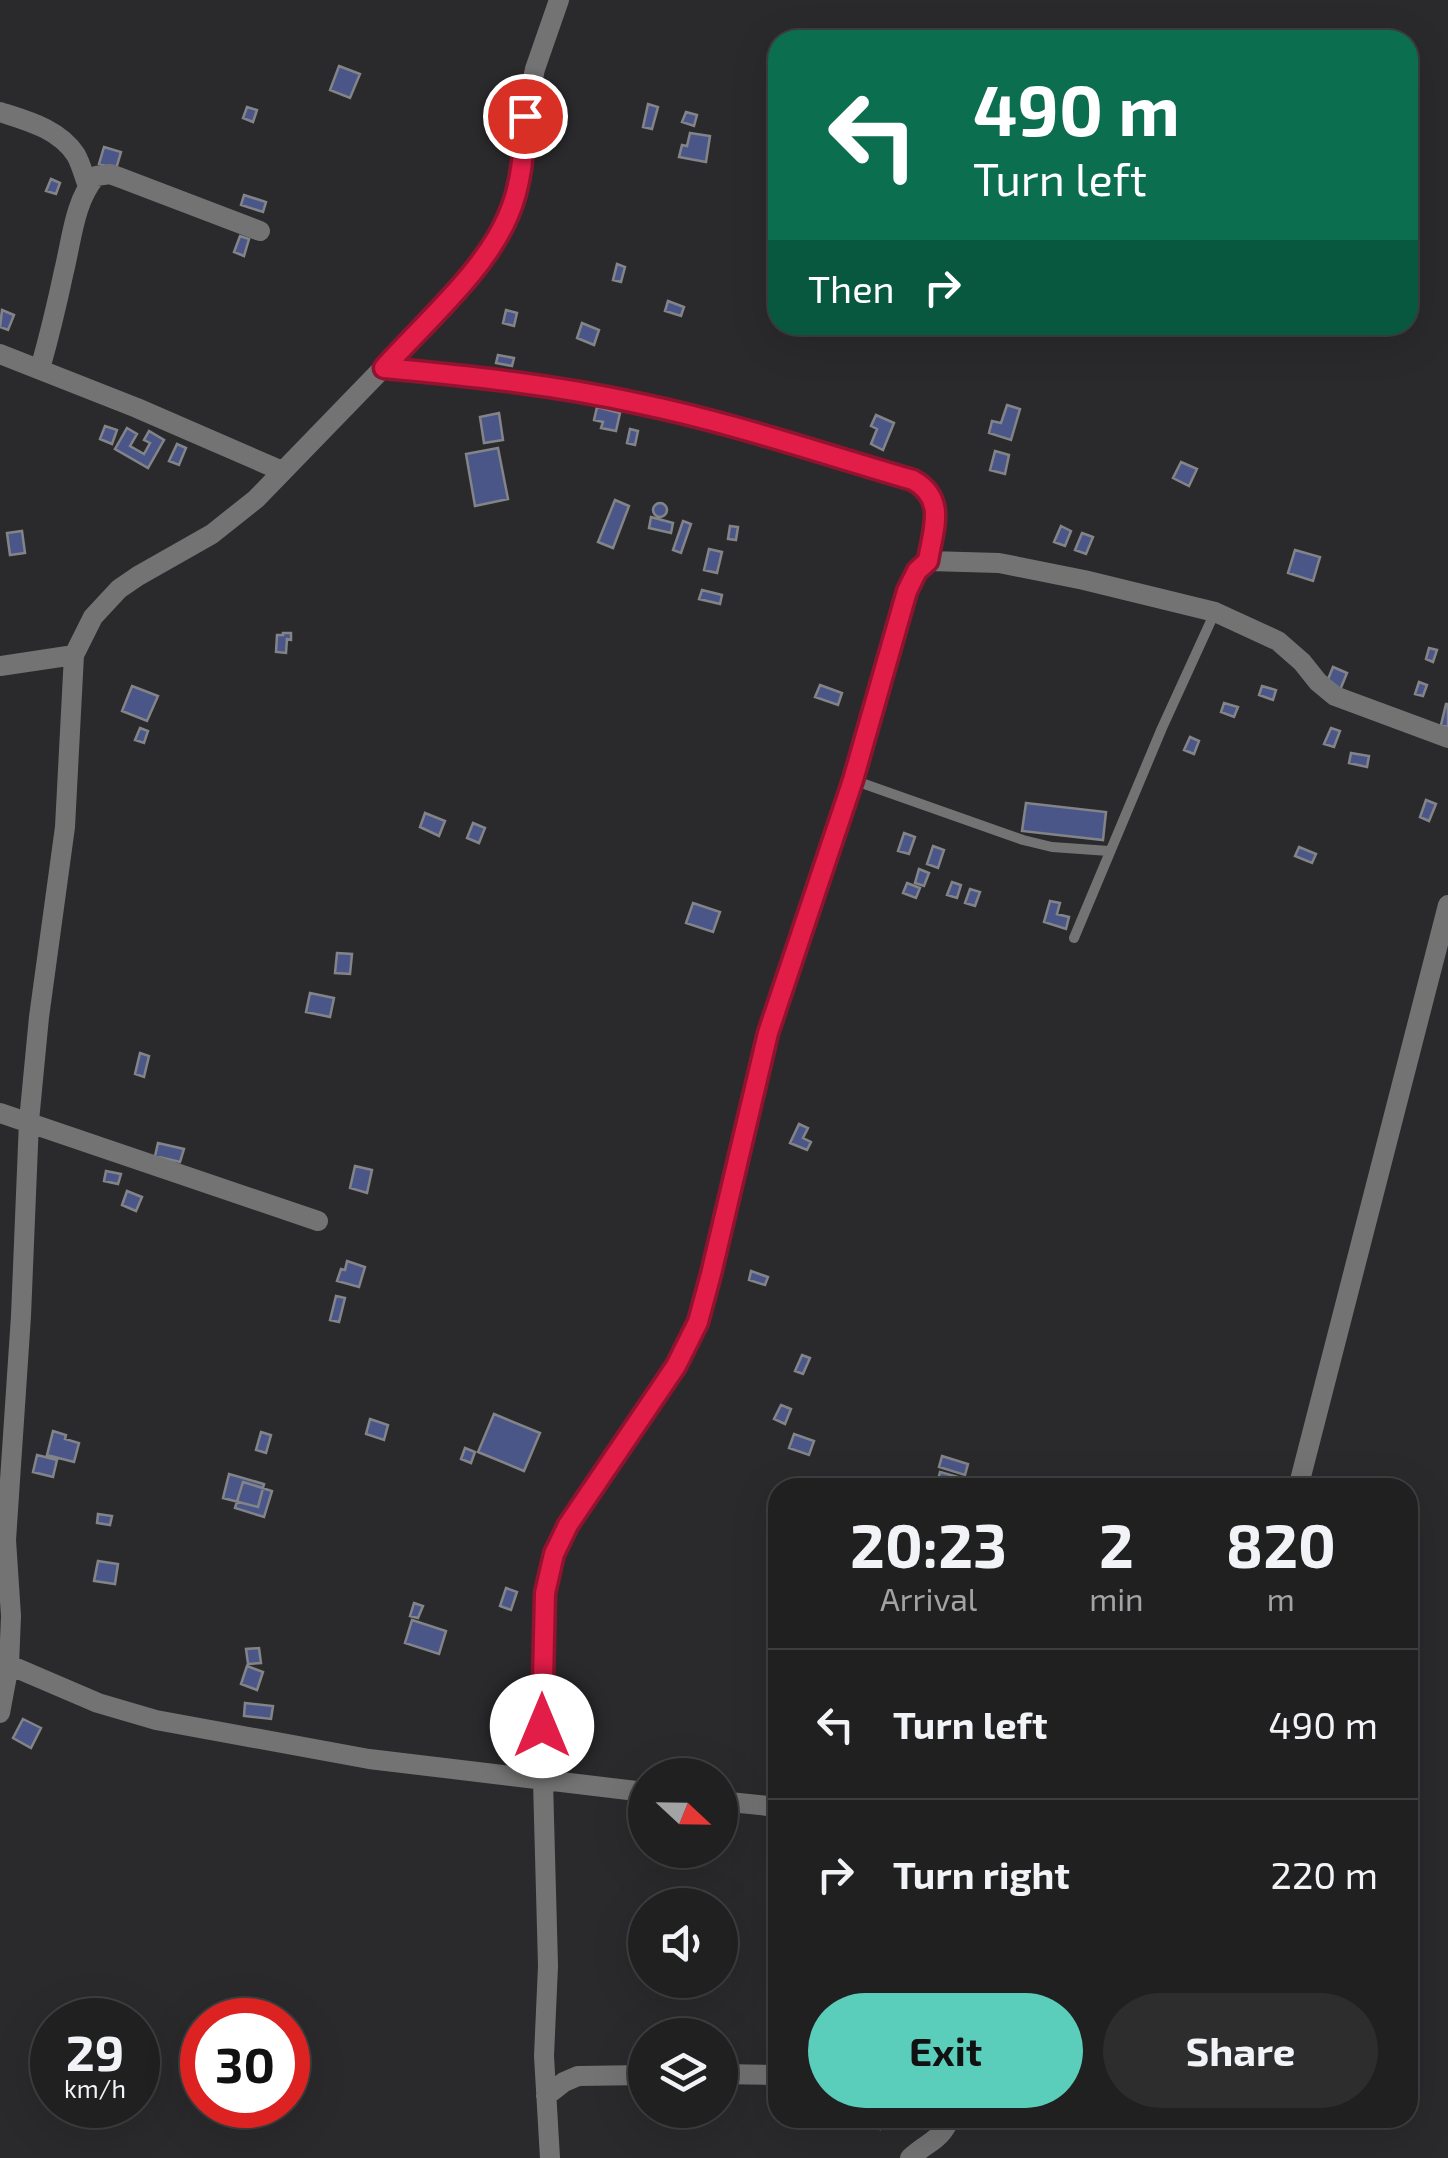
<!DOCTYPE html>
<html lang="en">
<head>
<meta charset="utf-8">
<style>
  :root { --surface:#202021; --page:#2d2d2e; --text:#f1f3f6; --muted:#a2a3a5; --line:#3d3e3f; --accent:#5bcebb }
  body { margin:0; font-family:"Exo 2",sans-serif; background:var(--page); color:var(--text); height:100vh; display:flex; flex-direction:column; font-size:38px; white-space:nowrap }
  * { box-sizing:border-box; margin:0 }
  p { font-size:32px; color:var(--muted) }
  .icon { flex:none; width:55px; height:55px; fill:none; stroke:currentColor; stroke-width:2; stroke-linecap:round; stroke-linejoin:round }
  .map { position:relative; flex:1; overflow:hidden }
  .drawer { position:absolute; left:768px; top:1478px; width:650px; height:650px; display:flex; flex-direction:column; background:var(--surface); border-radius:30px; box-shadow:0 10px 40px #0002,0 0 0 2px var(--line) }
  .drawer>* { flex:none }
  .banner { position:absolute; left:768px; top:30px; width:650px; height:305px; border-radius:30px; box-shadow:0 10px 40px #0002,0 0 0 2px var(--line); background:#0b6e4f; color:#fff; overflow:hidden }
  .needle { width:65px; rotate:112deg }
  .tools { position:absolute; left:628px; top:1758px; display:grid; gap:20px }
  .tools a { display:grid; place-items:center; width:110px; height:110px; border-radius:50%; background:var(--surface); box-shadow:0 10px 40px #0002,0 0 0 2px var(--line); font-size:50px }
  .speed { position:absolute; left:30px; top:1998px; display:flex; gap:20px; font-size:50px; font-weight:700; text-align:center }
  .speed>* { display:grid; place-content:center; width:130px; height:130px; border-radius:50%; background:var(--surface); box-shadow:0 10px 40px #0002,0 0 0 2px var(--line); line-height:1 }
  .speed small { font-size:25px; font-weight:400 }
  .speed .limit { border:15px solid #d22; background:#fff; color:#111 }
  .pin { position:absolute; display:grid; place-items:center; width:85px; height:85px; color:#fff; margin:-42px; border:5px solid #fff; border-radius:50%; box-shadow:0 2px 10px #0007 }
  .me { position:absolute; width:110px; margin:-55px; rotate:0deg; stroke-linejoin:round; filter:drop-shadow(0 0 8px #0008) }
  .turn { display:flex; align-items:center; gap:35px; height:210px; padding:0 40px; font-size:45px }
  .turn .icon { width:130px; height:130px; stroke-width:2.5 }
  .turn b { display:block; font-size:70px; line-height:85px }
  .then { display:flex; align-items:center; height:95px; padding:0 40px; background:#0003; gap:20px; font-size:38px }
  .eta { display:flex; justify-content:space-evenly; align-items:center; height:170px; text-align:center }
  .eta b { font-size:60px; font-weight:700; line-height:70px }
  .button { display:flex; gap:20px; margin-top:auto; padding:20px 40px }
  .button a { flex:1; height:115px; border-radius:60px; background:var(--accent); color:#111; font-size:40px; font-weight:700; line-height:115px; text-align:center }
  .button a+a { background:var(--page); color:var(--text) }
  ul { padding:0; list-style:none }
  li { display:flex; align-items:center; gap:30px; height:150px; padding:0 40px; border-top:2px solid var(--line) }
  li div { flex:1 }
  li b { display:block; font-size:38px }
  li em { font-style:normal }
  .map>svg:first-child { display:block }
</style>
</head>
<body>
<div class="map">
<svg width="1448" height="2158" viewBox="0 0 1448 2158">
  <rect width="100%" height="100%" fill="#2a2a2c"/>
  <path fill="#4b5688" stroke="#838487" stroke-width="2.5" d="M339,66L360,74L350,98L330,90Z
    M648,104L658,107L652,129L643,127Z
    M247,107L257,110L253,122L243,118Z
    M686,112L697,115L694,126L682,122Z
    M690,133L710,136L706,162L679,157L682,145L687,146Z
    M104,147L121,152L116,169L99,164Z
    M774,153L778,154V177L768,174Z
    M51,179L60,183L56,194L46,191Z
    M244,195L266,202L263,212L241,205Z
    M240,236L249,239L244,256L234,252Z
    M617,264L625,267L621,282L613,280Z
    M668,301L684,307L681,316L665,311Z
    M2,310L14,315L8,330L0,327Z
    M506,310L517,313L514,326L503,323Z
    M582,323L599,330L594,345L577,338Z
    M498,355L514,358L512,366L496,363Z
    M1007,405L1020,409L1011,440L989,433L992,421L1001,423Z
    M597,407L620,413L616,431L601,428L603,422L594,420Z
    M499,413L503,440L484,443L480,417Z
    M876,415L894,423L883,450L871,444L877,429L871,426Z
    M105,426L117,430L112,444L100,439Z
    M127,428L137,434L130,446L144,454L150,443L144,440L149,431L164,440L148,468L115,449Z
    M630,429L638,431L635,445L627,443Z
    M177,444L186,448L179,465L169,461Z
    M498,448L508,499L475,506L466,454Z
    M995,451L1009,455L1005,474L990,470Z
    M1181,462L1197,469L1189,486L1173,478Z
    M615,500L629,506L613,548L598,542Z
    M653 510a7 7 0 1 1 14 0a7 7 0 1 1-14 0Z
    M651,517L673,523L671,533L649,528Z
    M683,521L691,524L681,553L673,550Z
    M730,526L738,527L736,540L728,539Z
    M1061,526L1071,531L1065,546L1054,542Z
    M22,531L25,553L10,555L7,533Z
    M1082,533L1093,537L1086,554L1075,550Z
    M709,549L722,552L717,573L704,570Z
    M1295,550L1320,557L1313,581L1288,573Z
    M702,590L722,595L720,604L699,599Z
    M283,633H291V640L287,639L286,653L276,652L277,635H283Z
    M1429,648L1437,650L1433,662L1426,659Z
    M1333,667L1347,673L1340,690L1326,684Z
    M1419,682L1427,685L1423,696L1415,694Z
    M820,685L842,693L838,705L815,697Z
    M132,686L158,696L147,721L122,711Z
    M1262,686L1276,690L1273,700L1259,695Z
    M1224,703L1238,707L1234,717L1221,712Z
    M1446,704H1448V727L1441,725Z
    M140,728L148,731L144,743L135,740Z
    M1331,728L1340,731L1334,747L1324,744Z
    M1190,737L1199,741L1194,754L1184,750Z
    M1351,753L1369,756L1367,767L1349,763Z
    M1426,800L1436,804L1429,821L1420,817Z
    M1026,803L1106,812L1103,840L1022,831Z
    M425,813L445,821L439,836L420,827Z
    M473,823L485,828L479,843L467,838Z
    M904,833L915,837L909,854L898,851Z
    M933,846L944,850L938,868L927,864Z
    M1299,847L1316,854L1312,863L1295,856Z
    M919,869L929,873L924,886L915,883Z
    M952,882L961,885L957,898L947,895Z
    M907,883L920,888L916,898L903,893Z
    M970,889L980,892L975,906L965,903Z
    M1050,901L1060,903L1057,914L1069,917L1066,929L1044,922Z
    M693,903L720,912L713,932L686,923Z
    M337,953L352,954L350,974L335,973Z
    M310,993L334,998L330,1017L306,1012Z
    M140,1053L149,1056L144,1077L135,1074Z
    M799,1124L808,1128L803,1138L811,1142L807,1150L790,1143Z
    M158,1143L184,1149L180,1162L155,1156Z
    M355,1166L372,1170L367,1193L350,1188Z
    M106,1171L121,1174L118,1184L104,1181Z
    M127,1191L142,1197L136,1211L122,1205Z
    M347,1261L365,1267L359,1287L337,1281L341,1269L345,1270Z
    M751,1271L768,1277L765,1285L749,1280Z
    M336,1296L345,1298L339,1322L330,1320Z
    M802,1355L810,1358L803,1374L795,1371Z
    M781,1405L791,1409L785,1424L774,1419Z
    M494,1414L540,1433L524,1471L478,1452Z
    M370,1419L388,1425L384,1440L366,1434Z
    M53,1431L66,1435L65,1439L79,1443L74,1462L47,1455Z
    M261,1432L271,1435L266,1453L256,1450Z
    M794,1434L814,1441L809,1455L789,1448Z
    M465,1448L475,1452L471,1463L461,1459Z
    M37,1455L57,1460L53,1477L33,1472Z
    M942,1456L968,1464L965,1475L939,1467Z
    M940,1472L962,1478L959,1488H936Z
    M229,1474L264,1484L258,1507L223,1498Z
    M243,1482L272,1491L264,1517L235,1508Z
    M98,1514L112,1516L110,1525L97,1523Z
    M98,1561L118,1564L115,1584L94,1581Z
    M506,1588L517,1592L511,1610L500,1606Z
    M414,1603L423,1606L418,1618L410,1616Z
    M412,1620L446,1631L439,1654L405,1643Z
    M259,1648L261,1663L248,1664L246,1649Z
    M247,1666L263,1672L257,1690L241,1684Z
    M245,1703L273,1706L271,1719L244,1716Z
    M23,1719L41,1728L31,1748L13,1738Z
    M860,2118H883L880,2129L859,2124Z"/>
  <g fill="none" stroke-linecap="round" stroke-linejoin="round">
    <path stroke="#747374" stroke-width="10" d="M853,780L1023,840L1052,847L1109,851
      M1074,938L1162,728L1215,612"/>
    <path stroke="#747374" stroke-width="20" d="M0,112C28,121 59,129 76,155C81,164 84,176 88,186
      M0,354L137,408L282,471
      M384,367C470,376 556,385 641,404C732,423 823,454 913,481C947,499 933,529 929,561
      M40,369C49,337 57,304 64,271C72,239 74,202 96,176L110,174L121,178L260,231
      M0,666L74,655
      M0,1113L318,1221
      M1298,1488L1448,905
      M0,1661L98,1703L156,1720L369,1759L645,1792
      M0,1713L9,1665L11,1616L6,1540L21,1316L29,1121L39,1017L65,827L74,655L93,617L119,589L138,576L212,534L256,499L384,367L472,272L494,243L508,217L516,196L520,172L525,116L535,69L559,0
      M720,1801L778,1807
      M720,2074L778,2075
      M546,2096L564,2082L578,2076L645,2075
      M550,2158L544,2056L548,1966L543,1781L545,1593L554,1554L568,1525L676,1366L698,1322L711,1274L768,1033L853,780L907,591L917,571L929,561L999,563L1084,580L1215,612L1278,641L1302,662L1318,682L1335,696L1448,738
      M910,2158C927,2142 941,2141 950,2118"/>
  </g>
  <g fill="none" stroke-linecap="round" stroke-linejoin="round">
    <defs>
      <path id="route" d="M525,116C524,149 522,185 508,216C485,271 424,323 384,368C470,376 556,385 641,404C733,423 823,454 913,480C947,499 933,529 928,561L917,571L907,591L853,780L768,1033L711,1274L698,1322L676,1366L568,1525L554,1554L545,1593L542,1726"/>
    </defs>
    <use href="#route" stroke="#92132f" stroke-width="25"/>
    <use href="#route" stroke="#e11d48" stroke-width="18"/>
  </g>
</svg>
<div class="tools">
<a><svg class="needle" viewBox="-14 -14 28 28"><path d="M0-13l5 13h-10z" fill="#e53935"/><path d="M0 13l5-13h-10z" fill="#a2a3a5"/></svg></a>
<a><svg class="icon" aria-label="sound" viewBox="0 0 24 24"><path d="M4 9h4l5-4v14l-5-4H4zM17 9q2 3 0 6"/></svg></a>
<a><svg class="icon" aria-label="layers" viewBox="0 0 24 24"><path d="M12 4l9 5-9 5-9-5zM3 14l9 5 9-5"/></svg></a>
</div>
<div class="speed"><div>29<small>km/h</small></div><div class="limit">30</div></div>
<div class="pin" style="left:525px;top:116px;background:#d93025"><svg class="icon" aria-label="arrive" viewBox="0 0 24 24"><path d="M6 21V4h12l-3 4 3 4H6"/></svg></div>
<svg class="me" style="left:542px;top:1726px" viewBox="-20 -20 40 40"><circle r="19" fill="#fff"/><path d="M0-13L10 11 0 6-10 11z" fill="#e11d48"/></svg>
<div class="banner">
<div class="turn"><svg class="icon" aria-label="left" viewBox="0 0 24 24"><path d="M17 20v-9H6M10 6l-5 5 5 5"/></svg><div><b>490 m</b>Turn left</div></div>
<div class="then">Then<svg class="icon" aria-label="right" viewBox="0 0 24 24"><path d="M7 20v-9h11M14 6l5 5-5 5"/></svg></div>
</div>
<section class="drawer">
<div class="eta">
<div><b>20:23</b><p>Arrival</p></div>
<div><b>2</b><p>min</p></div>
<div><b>820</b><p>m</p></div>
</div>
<ul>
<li><svg class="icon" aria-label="left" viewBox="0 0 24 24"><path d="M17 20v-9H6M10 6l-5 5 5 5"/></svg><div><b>Turn left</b></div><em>490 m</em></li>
<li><svg class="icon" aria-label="right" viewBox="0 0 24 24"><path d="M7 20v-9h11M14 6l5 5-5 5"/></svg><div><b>Turn right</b></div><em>220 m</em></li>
</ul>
<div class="button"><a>Exit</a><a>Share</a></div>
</section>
</div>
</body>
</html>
